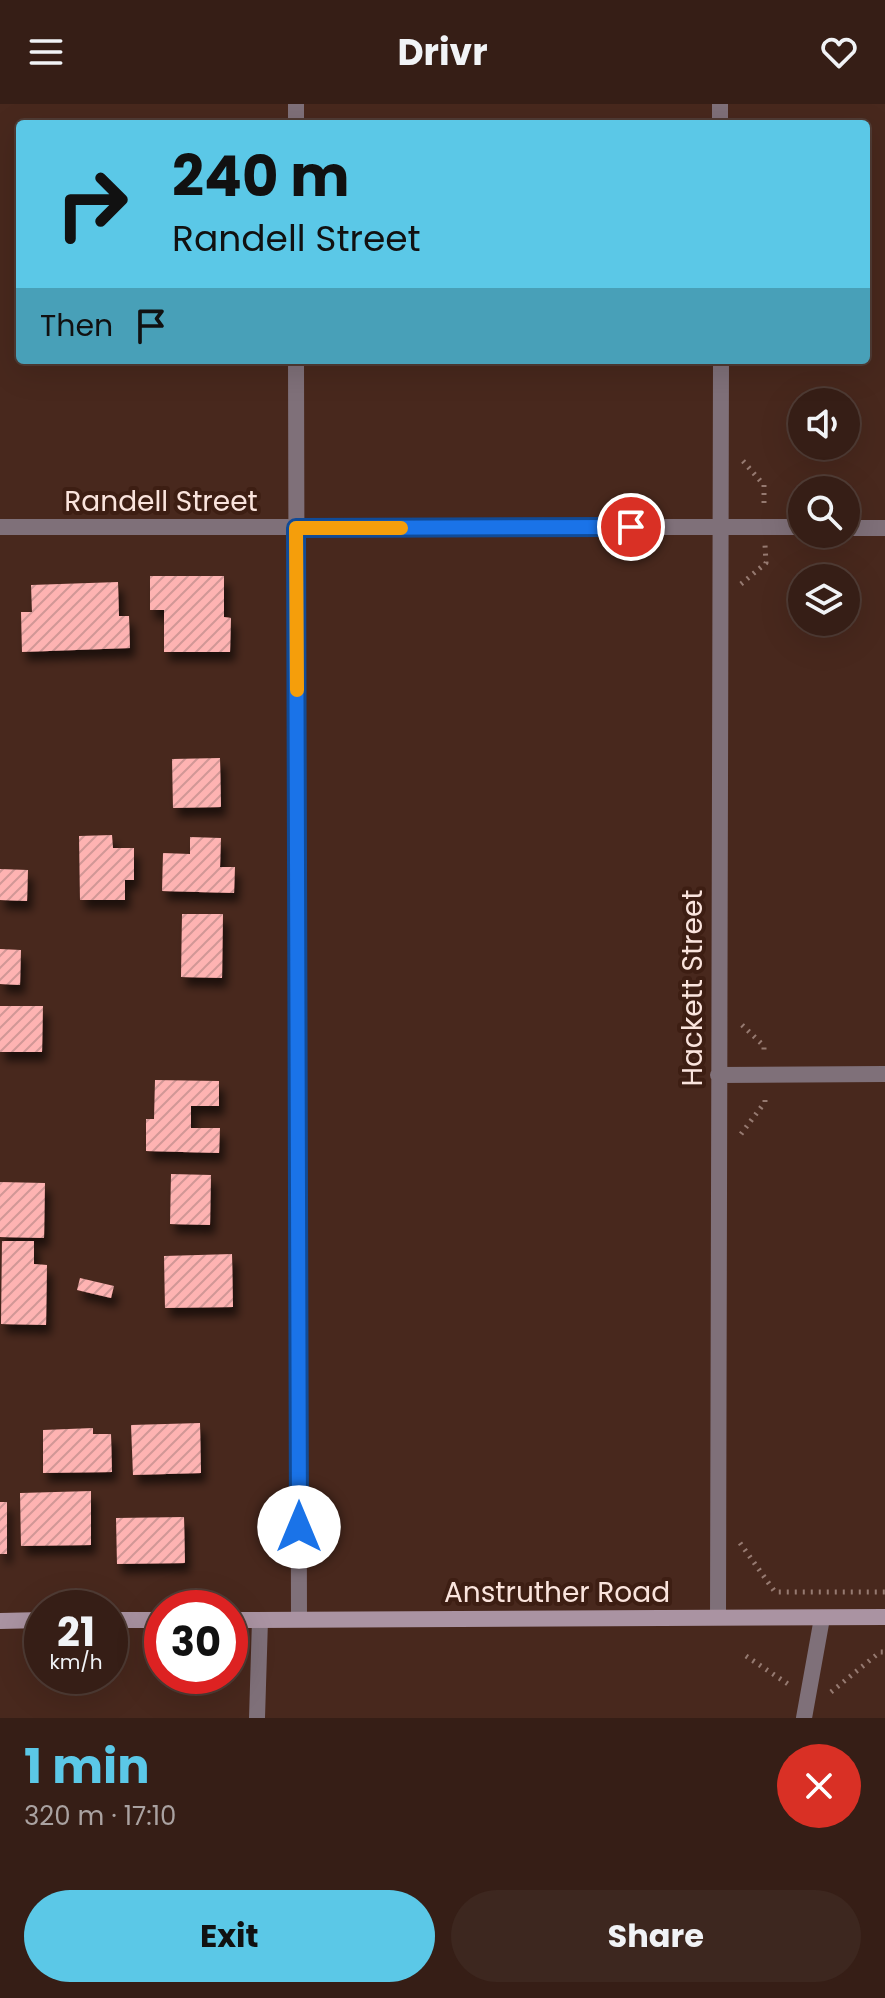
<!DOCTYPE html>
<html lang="en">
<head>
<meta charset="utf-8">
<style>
  :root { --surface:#361e16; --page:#3d271f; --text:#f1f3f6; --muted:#aaa2a1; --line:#503c35; --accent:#5bc8e7 }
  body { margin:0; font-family:Poppins,sans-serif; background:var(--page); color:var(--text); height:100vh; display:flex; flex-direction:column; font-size:30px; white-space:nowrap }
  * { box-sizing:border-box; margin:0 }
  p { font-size:26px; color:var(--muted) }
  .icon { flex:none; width:44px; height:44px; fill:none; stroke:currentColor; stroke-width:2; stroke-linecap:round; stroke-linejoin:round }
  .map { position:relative; height:1614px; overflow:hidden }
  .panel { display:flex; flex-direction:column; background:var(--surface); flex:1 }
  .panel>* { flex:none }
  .banner { position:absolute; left:16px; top:16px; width:854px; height:244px; border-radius:8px; box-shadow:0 8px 32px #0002,0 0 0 2px var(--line); background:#5bc8e7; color:#111; overflow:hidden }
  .tools { position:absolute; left:788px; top:284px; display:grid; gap:16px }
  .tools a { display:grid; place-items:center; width:72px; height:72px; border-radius:50%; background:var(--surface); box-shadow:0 8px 32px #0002,0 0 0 2px var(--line); font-size:40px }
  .speed { position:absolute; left:24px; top:1486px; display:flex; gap:16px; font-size:40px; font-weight:700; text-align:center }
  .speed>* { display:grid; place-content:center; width:104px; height:104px; border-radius:50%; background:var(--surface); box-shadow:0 8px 32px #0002,0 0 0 2px var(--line); line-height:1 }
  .speed small { font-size:20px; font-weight:400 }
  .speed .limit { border:12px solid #d22; background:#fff; color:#111 }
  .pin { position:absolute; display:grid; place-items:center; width:68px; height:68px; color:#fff; margin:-34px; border:4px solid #fff; border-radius:50%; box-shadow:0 2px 8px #0007 }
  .me { position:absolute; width:88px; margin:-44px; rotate:0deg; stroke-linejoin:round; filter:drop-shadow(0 0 6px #0008) }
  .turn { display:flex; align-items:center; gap:28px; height:168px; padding:0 24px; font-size:36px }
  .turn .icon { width:104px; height:104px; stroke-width:2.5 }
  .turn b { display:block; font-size:56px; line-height:68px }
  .then { display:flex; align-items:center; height:76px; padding:0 24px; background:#0003; gap:16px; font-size:30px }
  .round { display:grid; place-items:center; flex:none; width:84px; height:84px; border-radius:42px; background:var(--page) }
  .head { display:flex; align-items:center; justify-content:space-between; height:136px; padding:0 24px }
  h1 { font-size:48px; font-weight:700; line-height:60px; color:var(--accent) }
  .button { display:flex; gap:16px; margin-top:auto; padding:16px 24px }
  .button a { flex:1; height:92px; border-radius:48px; background:var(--accent); color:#111; font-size:32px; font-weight:700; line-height:92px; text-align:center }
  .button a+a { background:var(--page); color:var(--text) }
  header { display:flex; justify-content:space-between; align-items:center; height:104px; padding:0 24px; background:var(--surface); font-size:36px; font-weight:700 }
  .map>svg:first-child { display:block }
</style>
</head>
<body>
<header><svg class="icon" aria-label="menu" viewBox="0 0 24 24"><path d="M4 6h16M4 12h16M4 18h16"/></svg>Drivr<svg class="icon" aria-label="heart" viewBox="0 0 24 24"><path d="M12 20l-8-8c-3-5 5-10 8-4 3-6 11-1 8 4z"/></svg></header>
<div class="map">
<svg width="885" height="1614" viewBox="0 0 885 1614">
  <defs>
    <pattern id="building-hatch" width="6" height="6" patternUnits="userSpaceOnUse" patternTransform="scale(2)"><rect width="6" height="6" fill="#feb3b2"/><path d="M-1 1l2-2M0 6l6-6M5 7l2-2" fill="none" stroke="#d19796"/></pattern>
    <filter id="shadow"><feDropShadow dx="5" dy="9" stdDeviation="4" flood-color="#0009"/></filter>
  </defs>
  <rect width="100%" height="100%" fill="#48281d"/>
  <path fill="url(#building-hatch)" filter="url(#shadow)" d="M150,472H224V513L231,514L230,548H164V506H150Z
    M118,478L119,512H129L130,544L22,548L21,508H32L31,481Z
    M220,654L221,703L173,704L172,655Z
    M112,731L113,744H134V776H125V796H80L79,732Z
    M190,733L221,734L220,763H235L234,789L162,787L163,749L190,750Z
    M0,765L28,766L27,797L0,796Z
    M182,810H223L222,874L181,873Z
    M0,845L21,846L20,881L0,880Z
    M0,902H43L42,948H0Z
    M155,976L219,977V1002H191V1024H220L219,1049L146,1047V1015H154Z
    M171,1070L211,1071L210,1121L170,1120Z
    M0,1078L45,1079L44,1134L0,1133Z
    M2,1137H34V1160L47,1161L46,1221L1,1220Z
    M232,1150L233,1203L165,1204L164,1152Z
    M80,1174L114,1182L111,1194L77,1186Z
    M200,1319L201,1369L133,1371L131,1321Z
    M93,1324V1330H111L112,1368L43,1369V1326Z
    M91,1387V1441L21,1442L20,1389Z
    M0,1398H7V1450H0Z
    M184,1413L185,1459L117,1460L116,1414Z"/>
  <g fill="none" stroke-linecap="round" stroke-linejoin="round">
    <path stroke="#967a71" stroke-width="5" stroke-dasharray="2 6" stroke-linecap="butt" d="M743,357L764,381V403
      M741,480L766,459L765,441
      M742,921L764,942V950
      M741,1030L765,998V992
      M740,1439L775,1488H885
      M746,1552L788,1580
      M831,1588L880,1548H885"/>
    <path stroke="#7f7079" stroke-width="16" d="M296,0V20
      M720,0V20
      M296,256L299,1515
      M0,423H802
      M846,424H885
      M718,971L885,970
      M718,1513L721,256
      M257,1614L260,1516
      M804,1614L822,1514"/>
    <path stroke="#aa93a2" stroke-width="16" d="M110,1516H162
      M230,1516L885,1513
      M0,1517L42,1516"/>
  </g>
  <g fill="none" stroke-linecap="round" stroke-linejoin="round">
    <defs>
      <path id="route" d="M299,1423L296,424L631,423"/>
    </defs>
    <use href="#route" stroke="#114b97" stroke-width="20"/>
    <use href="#route" stroke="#1a73e8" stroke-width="14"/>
    <path stroke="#f59e0b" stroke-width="14" d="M297,586L296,424H401"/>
  </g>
  <g text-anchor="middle" stroke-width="8" stroke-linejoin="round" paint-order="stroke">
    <g font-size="28" fill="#fae4dd" stroke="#3d1e13">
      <text x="161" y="407">Randell Street</text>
      <text transform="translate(692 884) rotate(-90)" y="10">Hackett Street</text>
      <text x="557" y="1498">Anstruther Road</text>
    </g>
  </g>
</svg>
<div class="tools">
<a><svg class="icon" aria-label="sound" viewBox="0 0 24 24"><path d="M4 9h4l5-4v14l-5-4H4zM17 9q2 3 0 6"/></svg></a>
<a><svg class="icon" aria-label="search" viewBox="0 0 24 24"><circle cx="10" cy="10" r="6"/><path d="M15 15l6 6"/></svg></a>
<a><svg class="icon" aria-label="layers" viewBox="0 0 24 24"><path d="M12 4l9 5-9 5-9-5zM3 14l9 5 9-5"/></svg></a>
</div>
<div class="speed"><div>21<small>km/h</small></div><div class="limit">30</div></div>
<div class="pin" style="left:631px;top:423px;background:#d93025"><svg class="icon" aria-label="arrive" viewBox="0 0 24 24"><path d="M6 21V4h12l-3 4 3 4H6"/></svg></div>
<svg class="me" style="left:299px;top:1423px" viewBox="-20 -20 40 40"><circle r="19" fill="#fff"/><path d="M0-13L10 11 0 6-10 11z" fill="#1a73e8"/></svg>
<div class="banner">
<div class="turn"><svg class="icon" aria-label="right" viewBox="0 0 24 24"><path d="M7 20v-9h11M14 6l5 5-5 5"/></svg><div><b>240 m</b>Randell Street</div></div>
<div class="then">Then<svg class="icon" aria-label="arrive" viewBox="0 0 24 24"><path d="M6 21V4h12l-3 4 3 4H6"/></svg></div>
</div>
</div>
<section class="panel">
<div class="head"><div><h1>1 min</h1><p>320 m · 17:10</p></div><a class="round" style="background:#d93025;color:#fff"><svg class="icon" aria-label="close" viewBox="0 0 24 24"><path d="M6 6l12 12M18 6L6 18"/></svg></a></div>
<div class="button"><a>Exit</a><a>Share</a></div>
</section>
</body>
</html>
